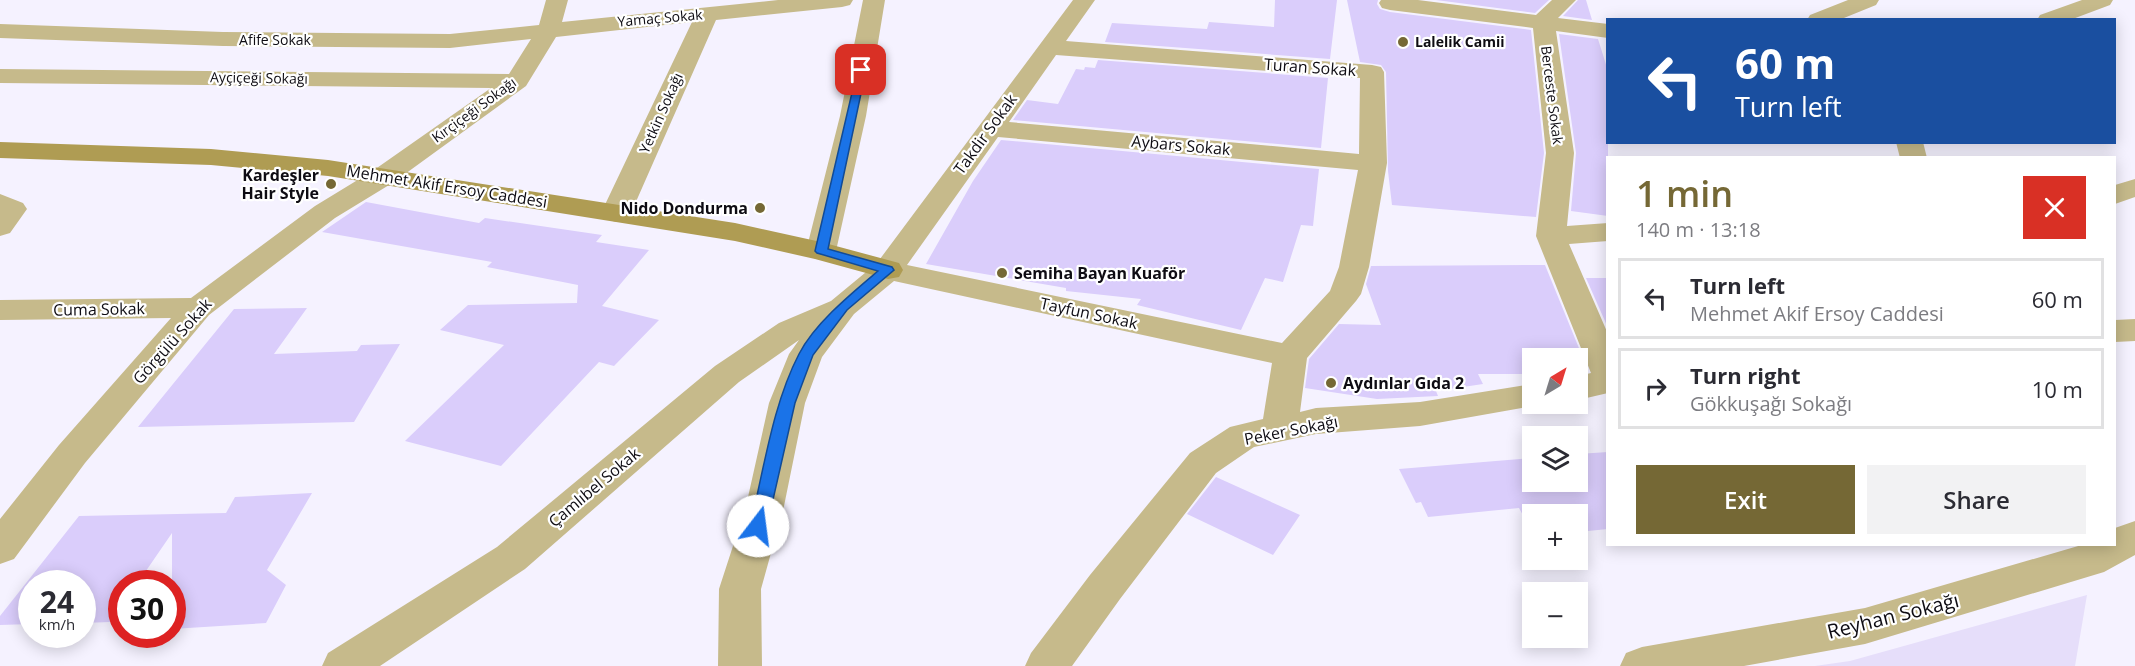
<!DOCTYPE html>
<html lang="en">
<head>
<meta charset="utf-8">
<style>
  :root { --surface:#fff; --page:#f2f2f3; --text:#2b2b33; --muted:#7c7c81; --line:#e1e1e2; --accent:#756835 }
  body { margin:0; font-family:"Open Sans",sans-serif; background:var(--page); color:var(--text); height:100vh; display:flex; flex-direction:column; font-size:22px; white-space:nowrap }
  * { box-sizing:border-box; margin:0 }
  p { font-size:20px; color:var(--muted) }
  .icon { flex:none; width:33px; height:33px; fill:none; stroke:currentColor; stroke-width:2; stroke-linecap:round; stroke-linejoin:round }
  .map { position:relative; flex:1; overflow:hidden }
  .drawer { position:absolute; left:1606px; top:156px; width:510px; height:390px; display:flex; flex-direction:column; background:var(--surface); border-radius:0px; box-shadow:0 3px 15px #0003 }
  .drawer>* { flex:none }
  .top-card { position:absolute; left:1606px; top:18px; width:510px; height:126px; border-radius:0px; box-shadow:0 3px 15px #0003; background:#1a4fa0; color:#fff; overflow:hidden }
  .needle { width:39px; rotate:38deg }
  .fabs { position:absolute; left:1522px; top:348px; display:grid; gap:12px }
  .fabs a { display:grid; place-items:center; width:66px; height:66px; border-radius:0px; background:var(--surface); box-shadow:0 3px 15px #0003; font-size:30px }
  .speed { position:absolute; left:18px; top:570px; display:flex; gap:12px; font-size:30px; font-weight:700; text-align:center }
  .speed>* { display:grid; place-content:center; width:78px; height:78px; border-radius:50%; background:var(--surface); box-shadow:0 3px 15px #0003; line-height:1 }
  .speed small { font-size:15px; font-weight:400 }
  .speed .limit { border:9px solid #d22; background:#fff; color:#111 }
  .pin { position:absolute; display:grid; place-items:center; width:51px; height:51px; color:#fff; margin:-26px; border-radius:12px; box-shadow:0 3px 9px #0006 }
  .me { position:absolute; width:66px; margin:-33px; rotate:15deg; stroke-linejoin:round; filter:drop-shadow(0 0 4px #0008) }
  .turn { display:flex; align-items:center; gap:21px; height:126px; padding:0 30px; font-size:27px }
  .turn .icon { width:78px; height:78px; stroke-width:2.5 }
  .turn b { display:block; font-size:42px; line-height:51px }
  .round { display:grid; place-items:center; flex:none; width:63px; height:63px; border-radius:0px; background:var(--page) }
  .overview { display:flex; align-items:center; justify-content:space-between; height:102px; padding:0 30px }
  h1 { font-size:36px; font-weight:600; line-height:45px; color:var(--accent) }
  .primary-button { display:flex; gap:12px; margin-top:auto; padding:12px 30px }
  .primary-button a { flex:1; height:69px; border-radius:0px; background:var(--accent); color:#fff; font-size:24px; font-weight:600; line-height:69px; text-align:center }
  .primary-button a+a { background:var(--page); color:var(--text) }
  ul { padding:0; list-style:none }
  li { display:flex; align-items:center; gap:18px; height:81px; margin:0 12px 9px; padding:0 18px; border:3px solid var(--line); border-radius:0px }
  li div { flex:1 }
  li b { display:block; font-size:22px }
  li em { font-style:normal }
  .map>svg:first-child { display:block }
</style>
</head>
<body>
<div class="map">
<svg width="2135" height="666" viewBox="0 0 2135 666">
  <rect width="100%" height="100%" fill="#f5f2ff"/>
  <path fill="#e6defa" d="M2087,595L2075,666H1815L1850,661Z"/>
  <path fill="#dacdfb" d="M1275,0H1337L1330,59L1105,42L1112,23L1207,29L1209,22L1274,27Z
    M1347,0H1378L1377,4L1380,9L1390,12L1531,30L1544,153L1536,217L1392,205L1388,171L1386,72L1381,65L1360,62Z
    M1436,0H1549L1535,13Z
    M1578,0H1586L1592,20L1563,16Z
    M1559,34L1598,39L1608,71V216L1571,211L1576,153Z
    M1098,60L1328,78L1321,148L1013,120L1027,100L1058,104L1076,69L1084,70L1085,67L1095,68Z
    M1001,140L1319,169L1313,226L1301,225L1283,282L1265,278L1241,330L1137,305L1141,299L1066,291V288L926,264L973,181Z
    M366,202L479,223L485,218L602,235L596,242L649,250L602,306L659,320L614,366L599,362L501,466L405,441L504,345L440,330L468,305L577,303L578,285L487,267L492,262L322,232Z
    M1545,265L1583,358H1533V374H1478L1483,384L1436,391L1438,396L1377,399L1305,388L1309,359L1339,324L1381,325L1366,284L1371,266Z
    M1586,278H1608V328Z
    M307,308L274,354L357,351L361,345L400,344L354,422L138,427L234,309Z
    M1608,452V529L1578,532V514H1533V534L1519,508L1428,517L1421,502L1416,503L1399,469L1533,458V482H1578V454Z
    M1216,477L1300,515L1273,555L1187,514Z
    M312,493L267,570L286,585L266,623L172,629V533L137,584H122V605L110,622L82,623V584H32V624L0,625V616L79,516L226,513L235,497Z"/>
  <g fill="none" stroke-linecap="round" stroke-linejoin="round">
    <path fill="#c6ba8b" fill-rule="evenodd" d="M546,0H568L562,22L778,0H853L850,5L842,7L716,20L631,213L626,219L616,222L606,219L601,213L692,22L556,37L526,86L394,182L335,218L209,315L85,463L14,559L0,564V519L59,445L171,318L0,320V300L191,298L315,206L374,170L491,88L0,83V69L509,74L531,39L450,48L223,46L0,38V24L223,32L450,34L539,25Z
      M863,0H885L866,116L836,251L832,257L821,260L810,257L806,251L840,116Z
      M1073,0H1095L1066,41L1372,65L1381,67L1384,72L1387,163L1369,267L1361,294L1356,301L1307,358L1300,412L1316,408L1420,402L1533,384V404H1545L1420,426L1316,434L1254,447L1216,473L1120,599L1072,666H1025L1031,653L1090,575L1190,453L1230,427L1263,419L1272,363L894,281L854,314L822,357L805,403L784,506L761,589L762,666H718L719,589L746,506L769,403L789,354L799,340L739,382L525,569L380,666H322L328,653L497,547L715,366L779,323L831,301L877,263ZM1056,55L1360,78L1359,154L1009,122ZM998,137L1358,170L1339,267L1330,291L1282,343L907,265Z
      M1381,0H1418L1536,15L1552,0H1576L1558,18L1608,24V38L1556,31L1574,153L1567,226L1608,223V241L1569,244L1608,334V393L1578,400V376L1591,373L1536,236L1546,153L1533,28L1390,10L1382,8L1379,3Z
      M1848,0H1879L1876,5L1839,20H1807L1810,15Z
      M2082,0H2113L2110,5L2070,20H2037L2040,15Z
      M1896,142H1923L1927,158H1900Z
      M2135,179V197L2115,204V185Z
      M0,194L23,203L27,209L10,233L0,236Z
      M2135,319V341L2115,342V320Z
      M2135,521V555L2104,572L1865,644L1744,666H1620L1626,653L1642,647L1865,608L2085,544H2115V528Z"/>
    <path fill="#af9c53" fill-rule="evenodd" d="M0,142L211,149L328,160L735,223L821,242L899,263L903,270L899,277L888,279L815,259L735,241L328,176L211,165L0,158Z"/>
  </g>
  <path fill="#1a73e8" stroke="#114b97" stroke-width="1.5" d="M858,67L866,70L828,249L892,267L894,270L847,310L813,355L795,403L767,526L764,531L758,533L753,531L750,526C764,470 772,406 799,354C815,323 852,293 878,271L817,253L815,251Z"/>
  <g fill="#756835" stroke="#fff" stroke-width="2">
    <circle cx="1403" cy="42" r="6"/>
    <circle cx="331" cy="184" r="6"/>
    <circle cx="760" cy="208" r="6"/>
    <circle cx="1002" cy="273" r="6"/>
    <circle cx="1331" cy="383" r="6"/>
  </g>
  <g text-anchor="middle" stroke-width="4.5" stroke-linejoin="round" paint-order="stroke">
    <g font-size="14" fill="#0e0c13" stroke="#fff">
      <text transform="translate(660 18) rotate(-5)" y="5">Yamaç Sokak</text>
      <text x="275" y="45">Afife Sokak</text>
      <text transform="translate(259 78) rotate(1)" y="5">Ayçiçeği Sokağı</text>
      <text transform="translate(1552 95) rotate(83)" y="5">Berceste Sokak</text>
      <text transform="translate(474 110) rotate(-36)" y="5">Kırçiçeği Sokağı</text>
      <text transform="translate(661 113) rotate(-66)" y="5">Yetkin Sokağı</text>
    </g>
    <g font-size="14" font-weight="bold" fill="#0e0c13" stroke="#fff" text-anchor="start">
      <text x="1415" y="47">Lalelik Camii</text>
    </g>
    <g font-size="16" fill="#0e0c13" stroke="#fff">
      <text transform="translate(1310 67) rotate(4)" y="6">Turan Sokak</text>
      <text transform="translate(985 134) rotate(-54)" y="6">Takdir Sokak</text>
      <text transform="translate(1181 145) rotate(5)" y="6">Aybars Sokak</text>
      <text transform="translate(447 186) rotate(9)" y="6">Mehmet Akif Ersoy Caddesi</text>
      <text transform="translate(99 309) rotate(-1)" y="6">Cuma Sokak</text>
      <text transform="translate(1089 313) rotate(12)" y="6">Tayfun Sokak</text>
      <text transform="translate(172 341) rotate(-48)" y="6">Görgülü Sokak</text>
      <text transform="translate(1291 430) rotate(-11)" y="6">Peker Sokağı</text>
      <text transform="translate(594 487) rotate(-40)" y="6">Çamlıbel Sokak</text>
    </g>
    <g font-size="16" font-weight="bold" fill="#0e0c13" stroke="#fff" text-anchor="end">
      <text x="319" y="181">Kardeşler<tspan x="319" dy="18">Hair Style</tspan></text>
      <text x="748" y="214">Nido Dondurma</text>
      <text x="1014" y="279" text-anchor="start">Semiha Bayan Kuaför</text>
      <text x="1343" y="389" text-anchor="start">Aydınlar Gıda 2</text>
    </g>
    <g font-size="20" fill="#0e0c13" stroke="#fff">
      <text transform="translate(1893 616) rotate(-14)" y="7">Reyhan Sokağı</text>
    </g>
  </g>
</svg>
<div class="fabs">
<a><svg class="needle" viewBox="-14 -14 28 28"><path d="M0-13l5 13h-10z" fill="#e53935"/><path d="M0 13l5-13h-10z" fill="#7c7c81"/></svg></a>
<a><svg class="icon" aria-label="layers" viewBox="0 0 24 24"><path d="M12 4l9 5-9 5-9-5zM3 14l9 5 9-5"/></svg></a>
<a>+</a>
<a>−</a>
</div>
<div class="speed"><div>24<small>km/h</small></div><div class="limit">30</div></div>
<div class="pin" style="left:861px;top:70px;background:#d93025"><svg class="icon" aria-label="arrive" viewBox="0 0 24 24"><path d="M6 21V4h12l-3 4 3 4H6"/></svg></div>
<svg class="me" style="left:758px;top:526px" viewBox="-20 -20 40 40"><circle r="19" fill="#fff"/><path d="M0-13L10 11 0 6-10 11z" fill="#1a73e8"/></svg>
<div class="top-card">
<div class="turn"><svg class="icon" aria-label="left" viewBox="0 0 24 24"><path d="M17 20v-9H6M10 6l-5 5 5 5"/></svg><div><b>60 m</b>Turn left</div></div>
</div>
<section class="drawer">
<div class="overview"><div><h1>1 min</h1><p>140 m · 13:18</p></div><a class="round" style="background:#d93025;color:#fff"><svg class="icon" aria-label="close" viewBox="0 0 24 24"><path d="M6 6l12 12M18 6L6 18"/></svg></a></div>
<ul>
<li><svg class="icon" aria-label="left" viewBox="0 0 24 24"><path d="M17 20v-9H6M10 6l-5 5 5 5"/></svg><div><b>Turn left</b><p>Mehmet Akif Ersoy Caddesi</p></div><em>60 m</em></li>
<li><svg class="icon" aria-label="right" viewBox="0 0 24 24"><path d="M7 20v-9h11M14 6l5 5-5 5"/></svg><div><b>Turn right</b><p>Gökkuşağı Sokağı</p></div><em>10 m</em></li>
</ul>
<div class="primary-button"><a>Exit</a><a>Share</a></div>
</section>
</div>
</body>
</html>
